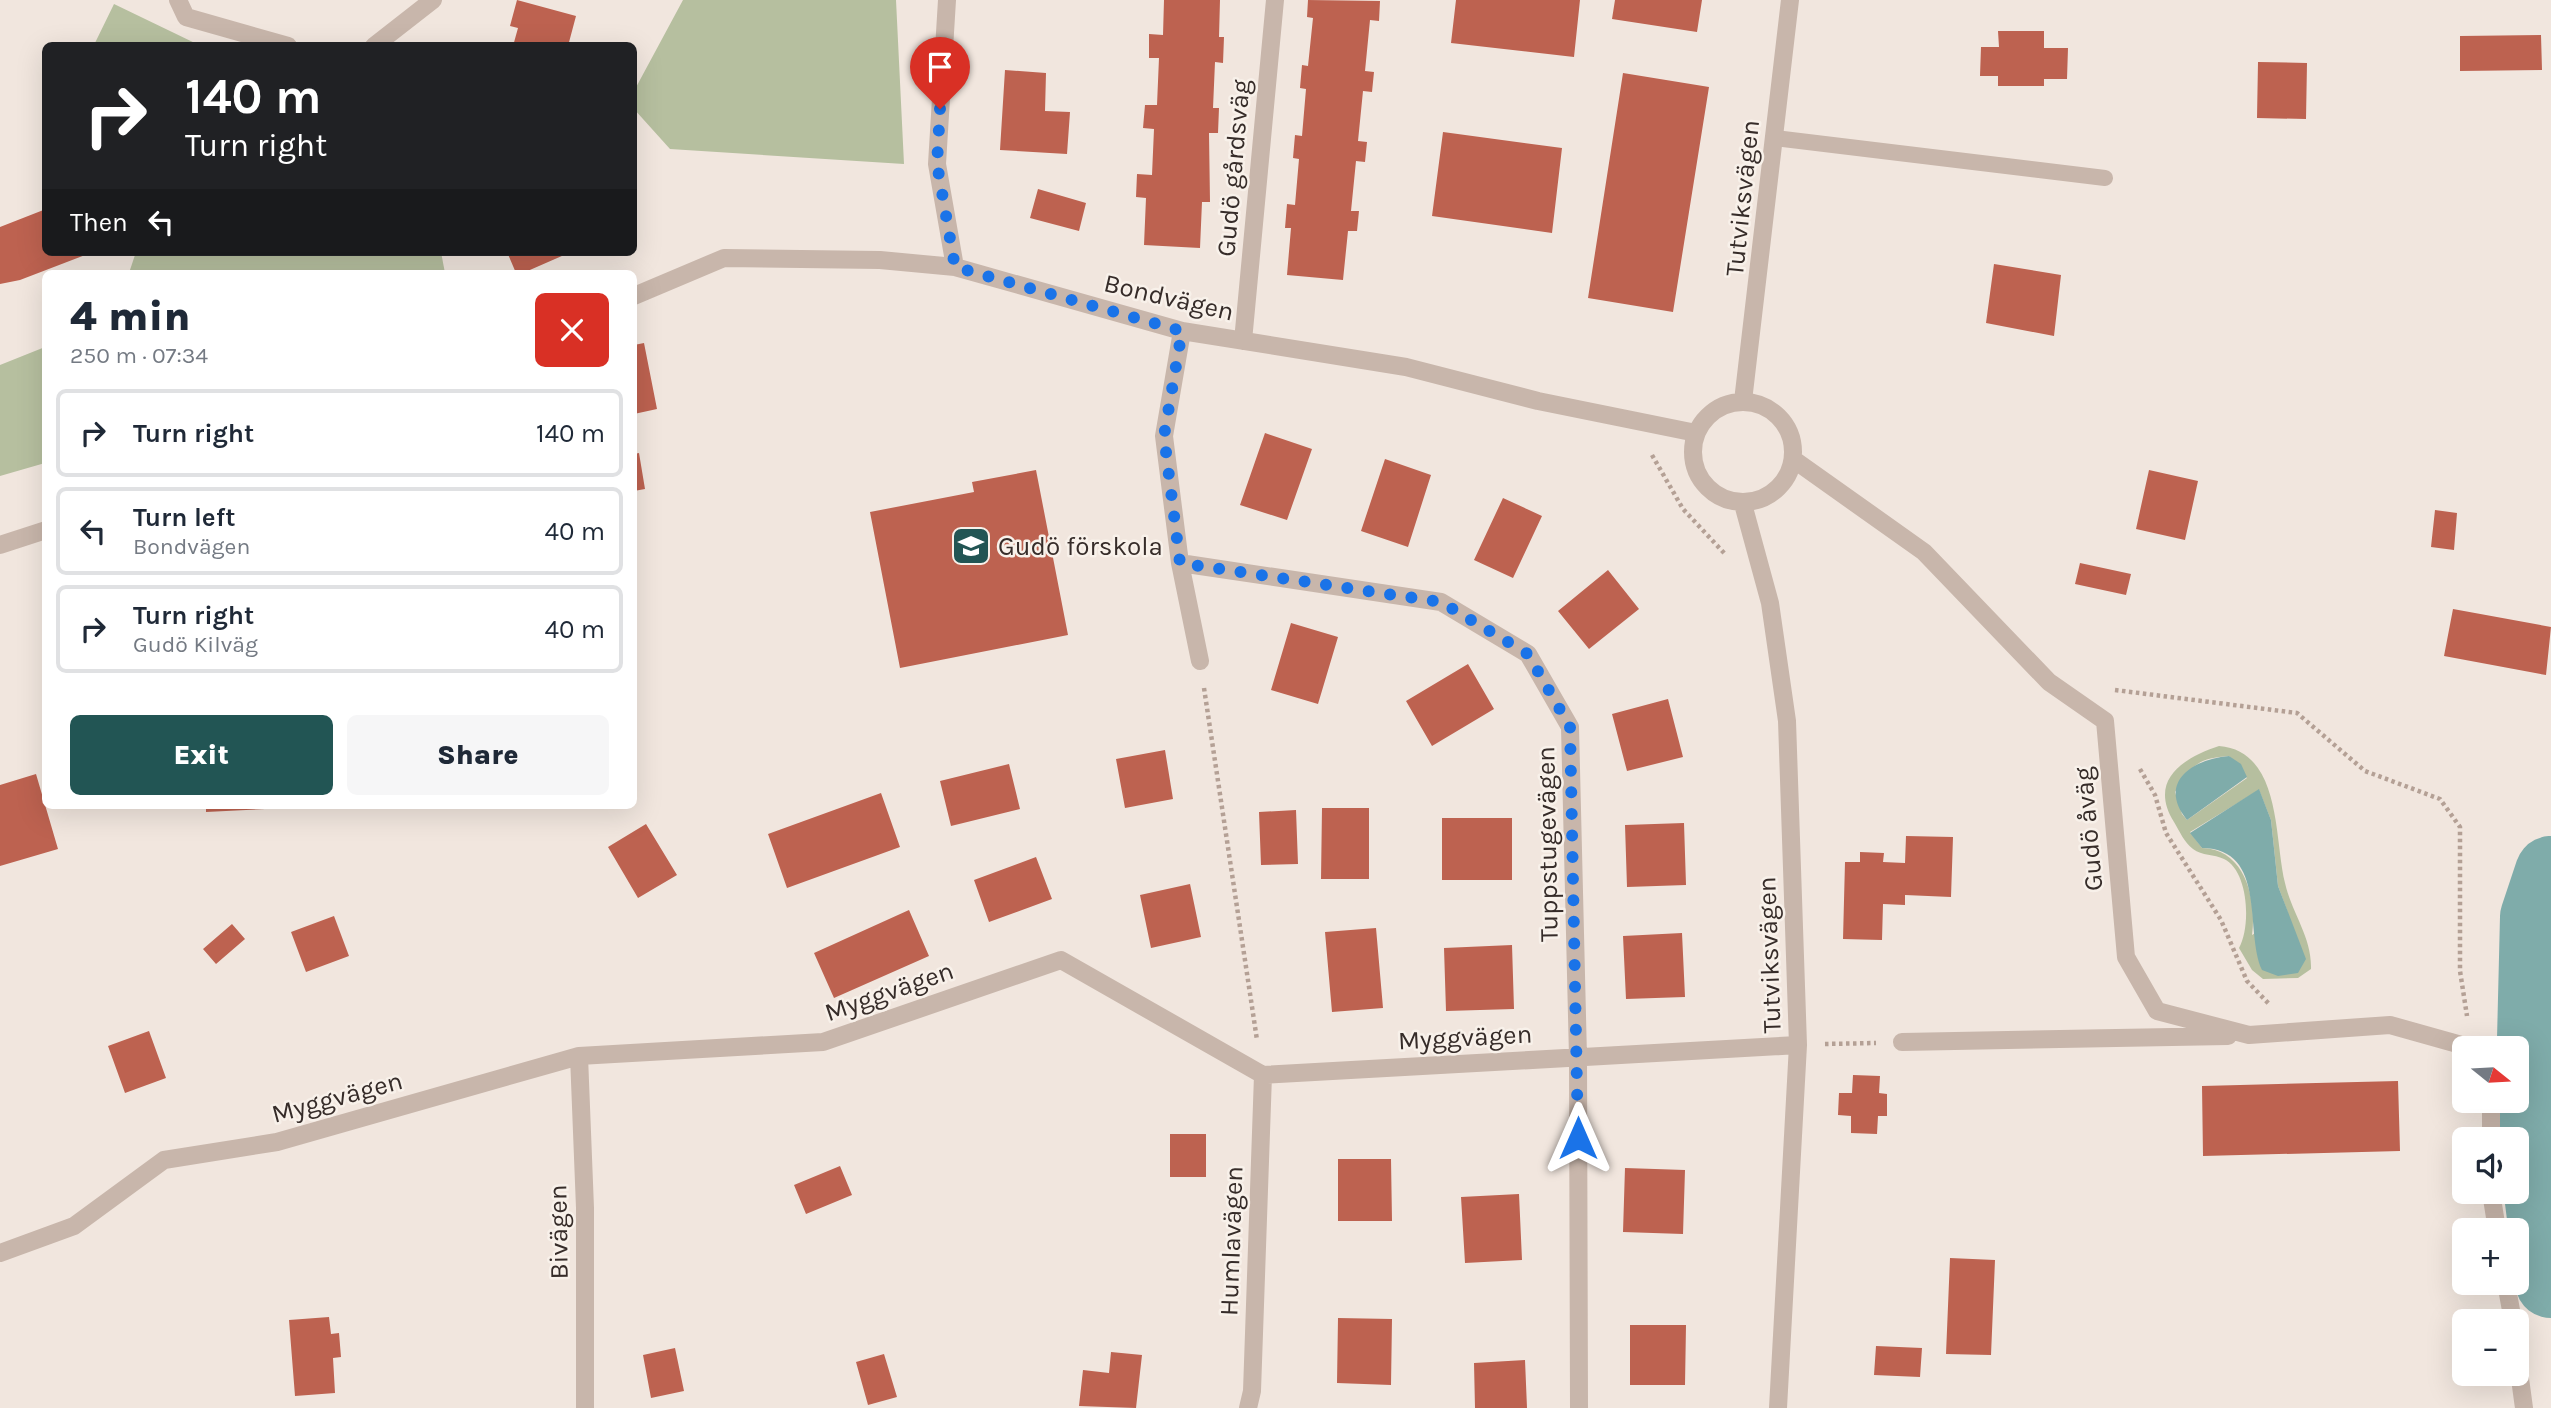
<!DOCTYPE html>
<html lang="en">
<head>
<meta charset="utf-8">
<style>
  :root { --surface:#fff; --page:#f6f6f7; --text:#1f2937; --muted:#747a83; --line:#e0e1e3; --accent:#225554 }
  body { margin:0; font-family:Karla,sans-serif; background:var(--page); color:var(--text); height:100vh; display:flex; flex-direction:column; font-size:26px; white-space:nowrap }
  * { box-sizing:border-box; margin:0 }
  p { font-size:23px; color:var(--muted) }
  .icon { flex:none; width:38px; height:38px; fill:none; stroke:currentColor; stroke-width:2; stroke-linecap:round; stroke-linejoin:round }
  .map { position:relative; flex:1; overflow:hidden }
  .panel { position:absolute; left:42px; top:270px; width:595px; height:539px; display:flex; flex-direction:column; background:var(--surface); border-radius:10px; box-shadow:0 7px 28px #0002 }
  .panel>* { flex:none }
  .top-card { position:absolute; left:42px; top:42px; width:595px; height:214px; border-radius:10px; box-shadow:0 7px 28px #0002; background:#202124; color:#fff; overflow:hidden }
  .needle { width:46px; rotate:108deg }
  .tools { position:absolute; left:2452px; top:1036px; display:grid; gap:14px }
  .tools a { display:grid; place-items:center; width:77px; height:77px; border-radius:10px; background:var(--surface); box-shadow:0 7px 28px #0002; font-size:35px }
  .pin { position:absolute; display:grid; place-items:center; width:60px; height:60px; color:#fff; margin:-72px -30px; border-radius:50% 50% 50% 0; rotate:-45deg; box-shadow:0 0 7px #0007 }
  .pin .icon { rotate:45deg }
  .me { position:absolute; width:77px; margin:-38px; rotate:0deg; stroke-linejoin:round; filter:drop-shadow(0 0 5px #0008) }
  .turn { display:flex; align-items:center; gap:24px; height:147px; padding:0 28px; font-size:32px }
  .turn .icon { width:91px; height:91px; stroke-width:2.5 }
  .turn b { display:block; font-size:49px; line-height:60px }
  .then { display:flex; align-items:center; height:66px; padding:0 28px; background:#0003; gap:14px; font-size:26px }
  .round { display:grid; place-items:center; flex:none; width:74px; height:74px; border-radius:10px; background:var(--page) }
  .summary { display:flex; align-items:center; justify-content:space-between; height:119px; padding:0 28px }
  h1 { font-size:42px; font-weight:800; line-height:52px }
  .cta { display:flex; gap:14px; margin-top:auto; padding:14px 28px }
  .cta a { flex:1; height:80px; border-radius:10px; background:var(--accent); color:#fff; font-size:28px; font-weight:800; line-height:80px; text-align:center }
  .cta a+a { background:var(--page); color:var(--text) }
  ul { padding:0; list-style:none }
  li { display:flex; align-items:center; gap:21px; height:88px; margin:0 14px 10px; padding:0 14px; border:4px solid var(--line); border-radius:10px }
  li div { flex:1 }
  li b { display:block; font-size:26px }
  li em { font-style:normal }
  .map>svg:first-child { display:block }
</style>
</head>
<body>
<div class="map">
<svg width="2551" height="1408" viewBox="0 0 2551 1408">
  <rect width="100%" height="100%" fill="#f1e6de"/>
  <path fill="#b6bf9f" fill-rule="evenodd" d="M683,0H896L904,164L670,149L634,109V91Z
    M114,4L199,45H94Z
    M136,252H441L445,273H129Z
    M45,347V463L0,476V365Z
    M2219,746C2282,751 2274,839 2285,883C2292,914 2312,937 2311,969L2298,978L2263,979L2252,970L2239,948C2251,927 2249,871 2224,859C2214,854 2202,856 2193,849C2184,842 2180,832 2174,822C2148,780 2183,758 2219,746ZM2229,756L2247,778L2187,820L2182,814L2175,792C2190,766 2198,758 2229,756ZM2259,790L2271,820L2278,886L2288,913L2252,935C2257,899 2245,849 2202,848L2190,832Z"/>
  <path fill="#7facaa" d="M2229,756L2241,764L2247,777L2187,820C2157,783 2192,759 2229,756Z
    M2259,789L2271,820L2278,886L2306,959L2298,973L2278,976L2262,970C2244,931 2268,849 2202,848L2190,833Z"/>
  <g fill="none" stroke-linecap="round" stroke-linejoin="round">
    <path stroke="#7facaa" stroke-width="72" d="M2551,872L2536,917L2531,1121L2551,1282"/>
  </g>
  <path fill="#bd6250" d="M517,0L576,16L568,46H513L518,28L510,26Z
    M1164,0H1220L1219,37H1224L1223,63L1215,62L1213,108H1219L1218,133H1209L1210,202H1202L1200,248L1144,245L1146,198L1136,197L1137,174L1152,175L1154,129L1143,128L1145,105H1157L1159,58H1149V34L1163,35Z
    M1308,0L1380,1L1379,21L1370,20L1365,71L1374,72L1372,92L1363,91L1358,141L1367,142L1365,162L1356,161L1351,211H1359L1357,231H1348L1343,280L1287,275L1291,228H1285L1287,204L1295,205L1299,159L1293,158L1295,135L1302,136L1306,89L1300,88L1302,65L1308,66L1313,18L1307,17Z
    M1456,0H1580L1574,57L1451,43Z
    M1615,0H1702L1697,32L1612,19Z
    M1998,31H2044V48H2068L2067,79H2044V86H1998V76H1980L1981,47H1999Z
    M2541,35L2542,70L2460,71V36Z
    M2258,62L2307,63L2306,119L2257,118Z
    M1005,70L1046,73L1045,111L1070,112L1067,154L1000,150Z
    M1623,73L1709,87L1673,312L1588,298Z
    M1443,132L1562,148L1552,233L1432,216Z
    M1038,189L1086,203L1079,231L1030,218Z
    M46,209V252H93L20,280L0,284V227Z
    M507,252H571L523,273H516Z
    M1994,264L2061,275L2054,336L1986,323Z
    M644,343L657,409L634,414V345Z
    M1265,433L1312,449L1287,520L1240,505Z
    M639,453L645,489L634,491V454Z
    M1385,459L1431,475L1408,547L1361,531Z
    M1036,470L1068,635L900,668L870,512L974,492L972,482Z
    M2149,470L2198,481L2185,540L2136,529Z
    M1503,498L1542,516L1513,578L1474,560Z
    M2435,510L2457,513L2454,550L2431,547Z
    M2080,563L2131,574L2126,595L2075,584Z
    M1608,570L1639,609L1589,649L1558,611Z
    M2453,609L2551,627L2546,675L2444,656Z
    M1291,623L1338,637L1318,704L1271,690Z
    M1468,664L1494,709L1432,746L1406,701Z
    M1668,699L1683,757L1627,771L1612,714Z
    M1165,750L1173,799L1125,808L1116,759Z
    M1009,764L1020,809L951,826L940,781Z
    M36,774L58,849L0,866V785Z
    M881,793L900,847L787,888L768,834Z
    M206,805H265V809L206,812Z
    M1322,808H1369V879H1321Z
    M1296,810L1298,864L1261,865L1259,812Z
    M1442,818H1512V880H1442Z
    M1684,823L1686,885L1627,887L1625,825Z
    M646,824L677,875L638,898L608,847Z
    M1906,836L1953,837L1951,897L1905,895V905L1883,904L1882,940L1843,939L1845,862H1860V852L1884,853L1883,862L1905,863Z
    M1036,857L1052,899L989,922L974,880Z
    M1190,884L1201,937L1151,948L1140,895Z
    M909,910L929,956L834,998L814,953Z
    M334,916L349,956L306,972L291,932Z
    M232,924L245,939L216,964L203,949Z
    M1376,928L1383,1008L1332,1012L1325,932Z
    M1682,933L1685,997L1626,999L1623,936Z
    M1512,945L1514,1009L1446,1011L1444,948Z
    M149,1031L166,1078L125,1093L108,1046Z
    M1853,1075L1880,1076L1879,1093L1887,1094V1116H1878L1877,1134L1851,1133V1116L1838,1115L1839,1093H1852Z
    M2398,1081L2400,1151L2203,1156L2202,1086Z
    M1170,1134H1206V1177H1170Z
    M1338,1159H1391L1392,1221H1338Z
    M840,1166L852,1195L806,1214L794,1185Z
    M1625,1168L1685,1170L1683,1234L1623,1232Z
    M1519,1194L1522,1260L1465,1263L1461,1197Z
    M1950,1258L1995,1260L1991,1355L1946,1354Z
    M329,1317L331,1334L339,1333L341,1357L333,1358L335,1393L295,1396L289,1320Z
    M1338,1318L1392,1319L1391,1385L1337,1383Z
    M1630,1325H1686L1685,1385H1630Z
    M1876,1346L1922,1348L1920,1377L1874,1375Z
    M675,1348L684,1391L651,1398L643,1355Z
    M1111,1352L1142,1355L1136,1408L1079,1406L1083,1370L1109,1373Z
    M884,1354L897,1397L868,1405L856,1362Z
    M1525,1360L1527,1408H1475L1474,1363Z"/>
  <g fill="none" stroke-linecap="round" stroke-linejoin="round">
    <path stroke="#b4a095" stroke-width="4.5" stroke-dasharray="3.5 3.5" stroke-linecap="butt" d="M1652,455L1683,509L1725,554
      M1204,688L1257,1040
      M2115,690L2297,713L2365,771L2440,799L2460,827V971L2467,1016
      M2140,769L2155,795L2166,833L2221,920L2247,981L2269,1004
      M1825,1044L1876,1043"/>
    <path stroke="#c8b6ab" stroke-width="16" d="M1775,138L2105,178"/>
    <path stroke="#c8b6ab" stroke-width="18" d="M178,0L186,17L288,46
      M947,0L937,164L955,267
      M374,46L433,0
      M634,296L724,258L880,260L955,267L1182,331L1406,367L1538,401L1696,433
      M1182,331L1164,436L1180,563L1200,661
      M1243,341L1275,0
      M1743,401L1790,0
      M1693 452a50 50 0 1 1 100 0a50 50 0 1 1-100 0Z
      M1793,459L1924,552L2049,682L2105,721L2126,957L2157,1011L2249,1035L2390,1025L2472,1048
      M1743,504L1770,603L1787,721L1798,1045L1778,1408
      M0,545L46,530
      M1180,563L1441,602L1528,654L1570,727L1578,1057L1579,1408
      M1902,1042L2228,1036
      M579,1056L585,1208V1408
      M2491,1101V1139
      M2491,1192L2497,1230
      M0,1253L74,1226L164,1160L277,1142L579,1056L823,1042L1061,960L1263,1075L1798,1045
      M2506,1283L2513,1321
      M2516,1349L2524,1408
      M1248,1408L1252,1391L1263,1075"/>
  </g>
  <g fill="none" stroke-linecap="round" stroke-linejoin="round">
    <path stroke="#1a73e8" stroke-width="12" stroke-dasharray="0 21.6" d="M940,109L937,164L955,267L1182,331L1164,436L1180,563L1441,602L1528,654L1570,727L1578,1138"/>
  </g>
  <defs>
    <symbol id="school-square" viewBox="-11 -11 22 22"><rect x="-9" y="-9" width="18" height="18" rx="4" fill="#225554" stroke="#f8f1ea"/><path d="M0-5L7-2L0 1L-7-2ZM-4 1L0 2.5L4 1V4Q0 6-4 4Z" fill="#fff"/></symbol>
  </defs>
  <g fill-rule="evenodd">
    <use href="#school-square" x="949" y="524" width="44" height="44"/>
  </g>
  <g text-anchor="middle" stroke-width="5" stroke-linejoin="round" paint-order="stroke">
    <g font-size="26" fill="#362c29" stroke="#f8f1ea">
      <text transform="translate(1233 168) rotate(-85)" y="9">Gudö gårdsväg</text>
      <text transform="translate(1742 198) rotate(-84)" y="9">Tutviksvägen</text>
      <text transform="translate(1169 297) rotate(13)" y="9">Bondvägen</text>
      <text transform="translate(2088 829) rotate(-95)" y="9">Gudö åväg</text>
      <text transform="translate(1547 844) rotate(-91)" y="9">Tuppstugevägen</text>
      <text transform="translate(1769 955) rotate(-92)" y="9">Tutviksvägen</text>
      <text transform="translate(889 991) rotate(-19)" y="9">Myggvägen</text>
      <text transform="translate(1465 1037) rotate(-3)" y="9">Myggvägen</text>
      <text transform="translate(337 1097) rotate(-15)" y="9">Myggvägen</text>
      <text transform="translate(558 1232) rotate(-91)" y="9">Bivägen</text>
      <text transform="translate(1231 1241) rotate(-88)" y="9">Humlavägen</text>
    </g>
    <g font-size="26" fill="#362c29" stroke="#f8f1ea" text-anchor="start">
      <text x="998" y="555">Gudö förskola</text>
    </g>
  </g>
</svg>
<div class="tools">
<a><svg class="needle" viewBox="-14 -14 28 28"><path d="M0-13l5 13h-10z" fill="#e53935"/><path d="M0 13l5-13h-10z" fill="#747a83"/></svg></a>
<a><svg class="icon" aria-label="sound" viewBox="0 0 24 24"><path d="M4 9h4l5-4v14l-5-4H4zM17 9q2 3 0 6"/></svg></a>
<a>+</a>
<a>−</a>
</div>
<div class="pin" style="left:940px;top:109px;background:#d93025"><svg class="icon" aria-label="arrive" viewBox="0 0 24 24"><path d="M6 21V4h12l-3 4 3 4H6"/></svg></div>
<svg class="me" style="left:1578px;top:1138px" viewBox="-20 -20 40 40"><path d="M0-17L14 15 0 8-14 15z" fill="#1a73e8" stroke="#fff" stroke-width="4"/></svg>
<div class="top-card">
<div class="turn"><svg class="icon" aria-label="right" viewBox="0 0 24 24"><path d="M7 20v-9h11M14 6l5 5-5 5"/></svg><div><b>140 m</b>Turn right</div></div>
<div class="then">Then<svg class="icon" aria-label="left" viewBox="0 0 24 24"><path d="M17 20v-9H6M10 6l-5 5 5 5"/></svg></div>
</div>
<section class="panel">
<div class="summary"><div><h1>4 min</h1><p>250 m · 07:34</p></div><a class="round" style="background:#d93025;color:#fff"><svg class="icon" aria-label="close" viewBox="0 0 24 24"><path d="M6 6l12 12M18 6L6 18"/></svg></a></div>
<ul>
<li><svg class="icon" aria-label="right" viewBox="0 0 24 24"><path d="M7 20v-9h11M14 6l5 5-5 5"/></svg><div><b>Turn right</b></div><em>140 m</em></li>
<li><svg class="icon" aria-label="left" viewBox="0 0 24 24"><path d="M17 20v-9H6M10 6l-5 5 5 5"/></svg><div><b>Turn left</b><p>Bondvägen</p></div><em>40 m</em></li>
<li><svg class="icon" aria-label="right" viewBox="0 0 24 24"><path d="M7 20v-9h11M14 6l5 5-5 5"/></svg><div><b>Turn right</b><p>Gudö Kilväg</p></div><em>40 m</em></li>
</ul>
<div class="cta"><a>Exit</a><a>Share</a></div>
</section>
</div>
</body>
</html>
